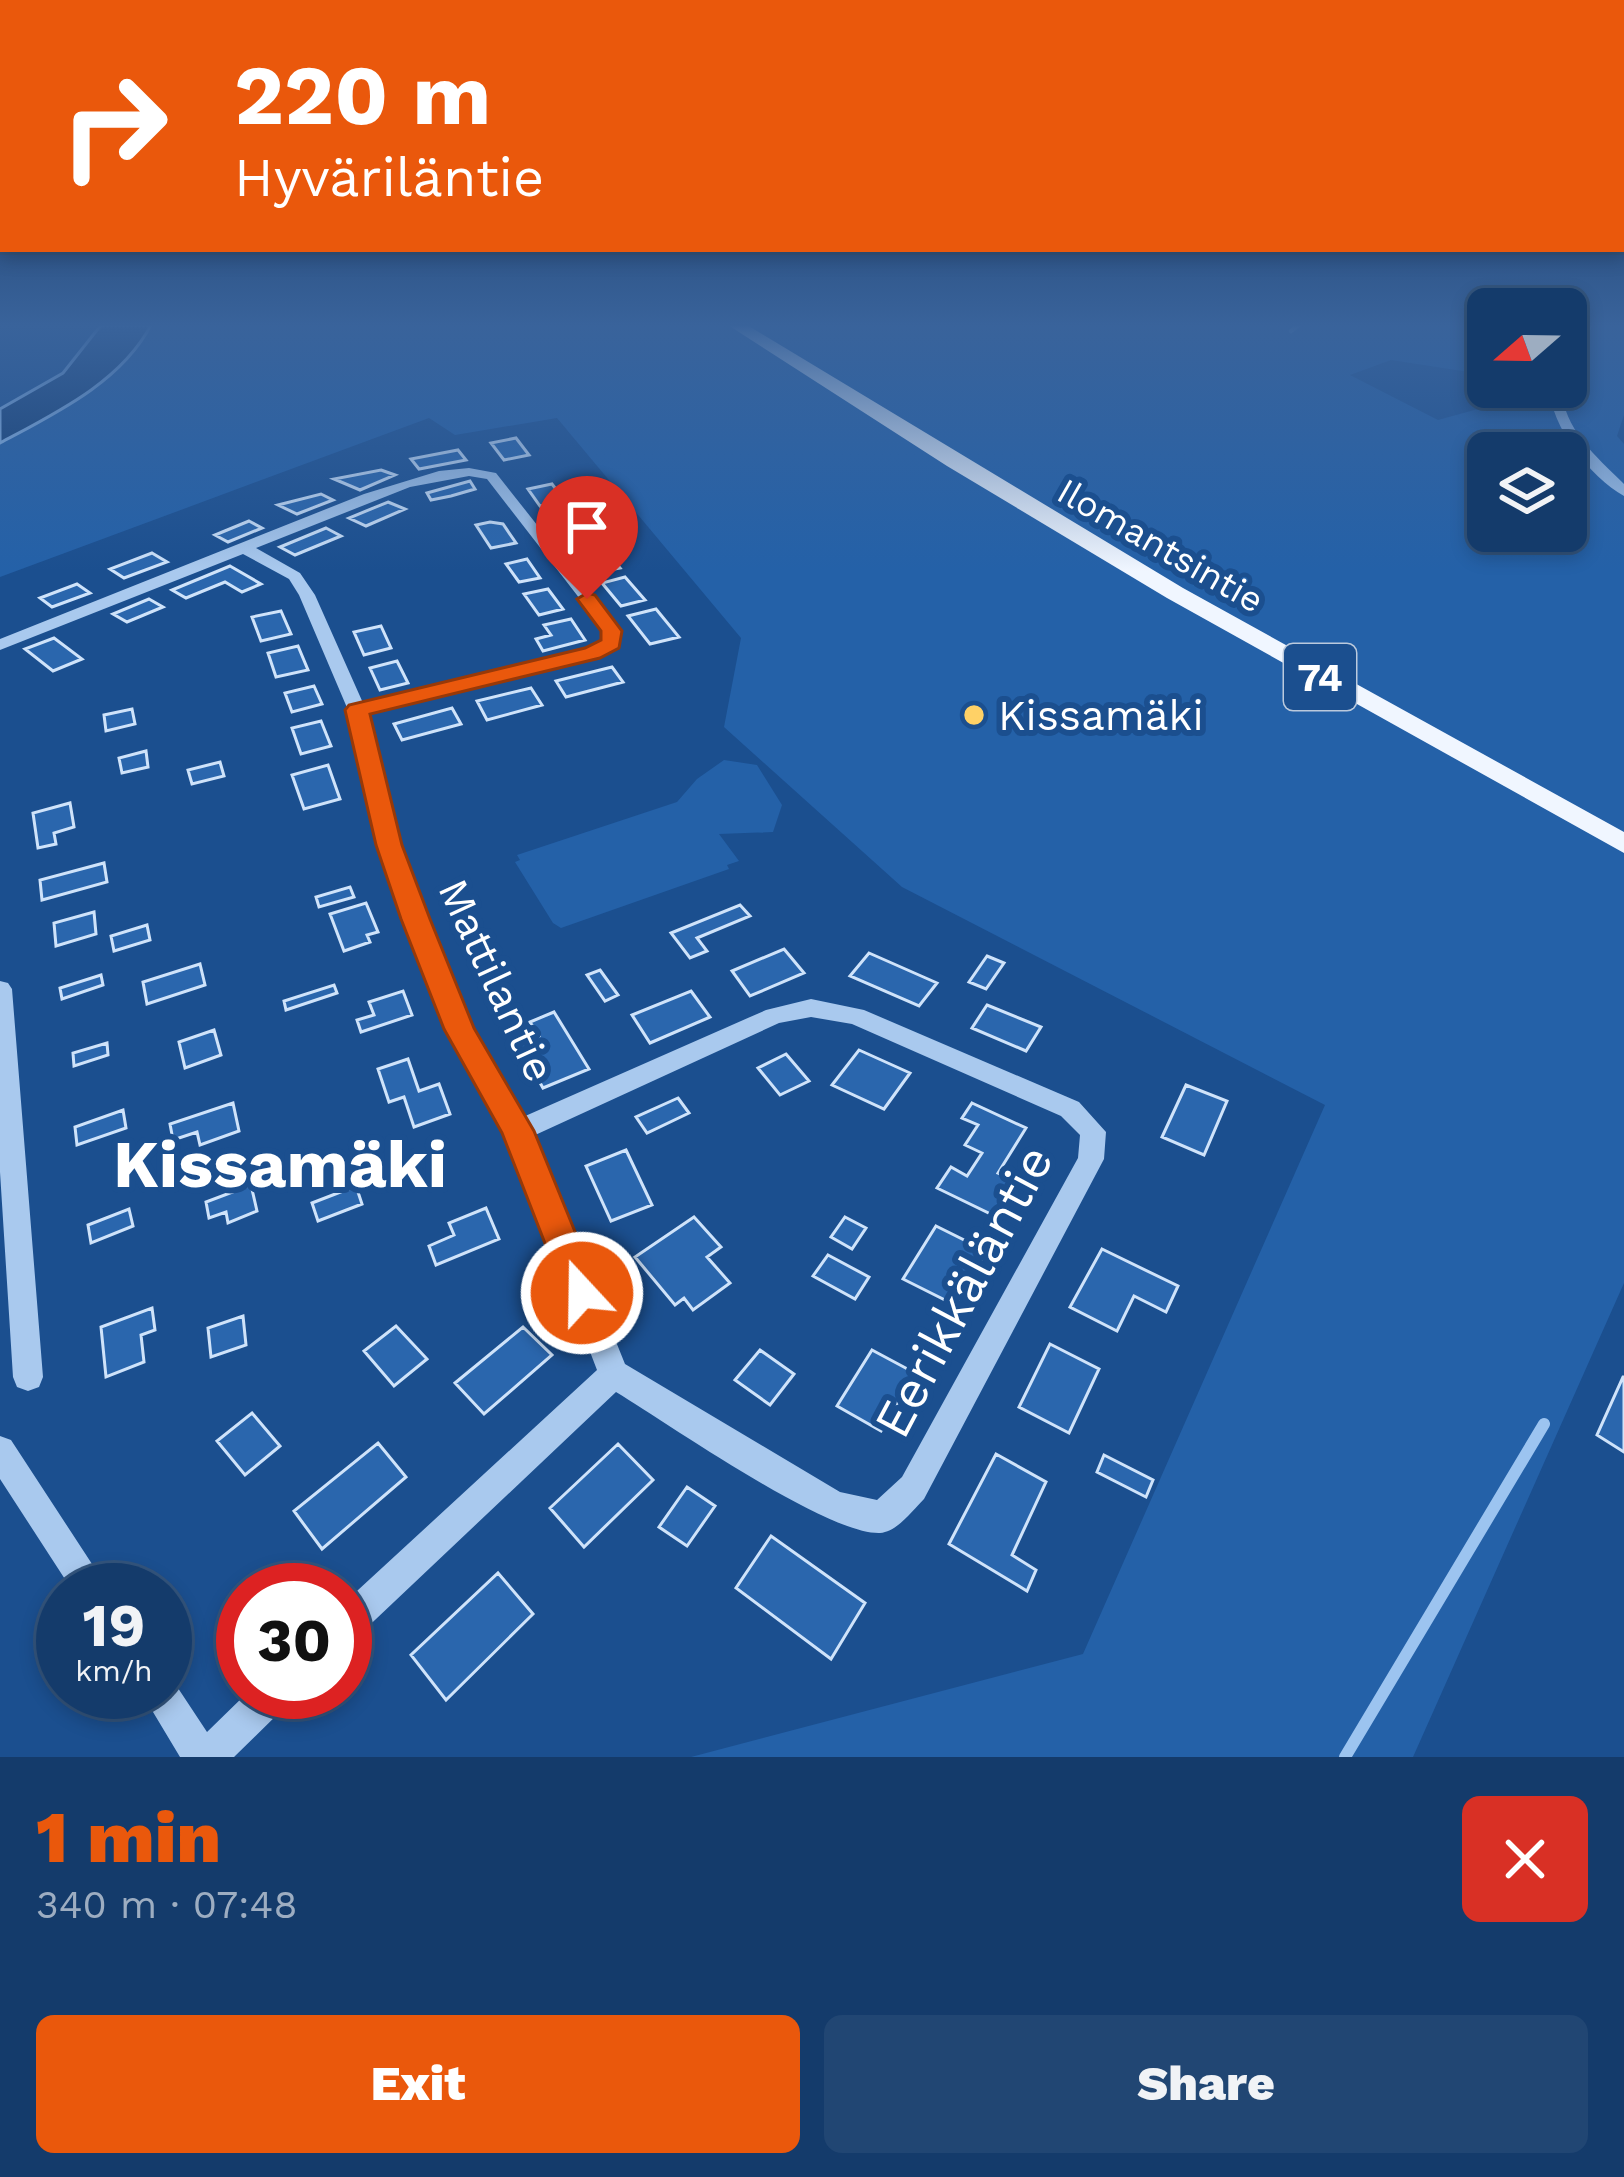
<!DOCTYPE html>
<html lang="en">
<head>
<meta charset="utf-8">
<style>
  :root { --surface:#143b6b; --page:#214673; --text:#f1f3f6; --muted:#9dadc1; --line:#33557e; --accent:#ea580c }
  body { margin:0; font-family:"Work Sans",sans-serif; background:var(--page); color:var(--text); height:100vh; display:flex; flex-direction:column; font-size:45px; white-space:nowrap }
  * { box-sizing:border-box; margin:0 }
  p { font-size:39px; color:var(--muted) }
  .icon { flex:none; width:66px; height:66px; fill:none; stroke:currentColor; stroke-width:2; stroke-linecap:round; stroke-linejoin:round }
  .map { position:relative; height:1757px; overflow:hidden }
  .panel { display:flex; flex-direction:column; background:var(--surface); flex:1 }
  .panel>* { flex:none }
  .banner { position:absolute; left:0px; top:0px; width:1626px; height:252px; box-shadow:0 6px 18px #0003,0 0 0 3px var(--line); background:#ea580c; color:#fff; overflow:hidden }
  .needle { width:78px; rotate:250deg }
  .tools { position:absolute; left:1467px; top:288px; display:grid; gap:24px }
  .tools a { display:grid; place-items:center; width:120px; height:120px; border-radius:18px; background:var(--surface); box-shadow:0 6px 18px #0003,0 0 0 3px var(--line); font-size:60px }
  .speed { position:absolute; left:36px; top:1563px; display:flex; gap:24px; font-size:60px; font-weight:700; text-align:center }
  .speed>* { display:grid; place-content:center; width:156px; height:156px; border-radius:50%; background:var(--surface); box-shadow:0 6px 18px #0003,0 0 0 3px var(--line); line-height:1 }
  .speed small { font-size:30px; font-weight:400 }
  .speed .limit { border:18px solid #d22; background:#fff; color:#111 }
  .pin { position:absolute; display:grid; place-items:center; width:102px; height:102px; color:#fff; margin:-123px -51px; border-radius:50% 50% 50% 0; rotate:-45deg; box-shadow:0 0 12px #0007 }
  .pin .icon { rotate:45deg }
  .me { position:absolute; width:132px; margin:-66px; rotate:339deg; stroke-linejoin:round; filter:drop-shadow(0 0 9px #0008) }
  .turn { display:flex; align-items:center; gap:42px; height:252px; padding:0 36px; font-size:54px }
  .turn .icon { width:156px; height:156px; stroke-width:2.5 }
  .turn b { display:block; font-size:84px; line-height:102px }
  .round { display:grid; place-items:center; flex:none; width:126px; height:126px; border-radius:18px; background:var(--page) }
  .summary { display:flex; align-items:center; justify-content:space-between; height:204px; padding:0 36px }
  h1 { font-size:72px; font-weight:800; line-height:90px; color:var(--accent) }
  .button { display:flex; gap:24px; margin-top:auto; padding:24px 36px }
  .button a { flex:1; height:138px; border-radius:18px; background:var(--accent); color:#fff; font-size:48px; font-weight:800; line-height:138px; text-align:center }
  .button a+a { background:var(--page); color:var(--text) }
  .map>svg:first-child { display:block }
</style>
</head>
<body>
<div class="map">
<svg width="1624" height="1757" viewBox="0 0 1624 1757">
  <rect width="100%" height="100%" fill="#1b4f8f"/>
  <path fill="#2461a8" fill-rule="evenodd" d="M151,325H1488V375L1391,360L1350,375L1438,420L1532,394L1518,387H1566V325H1624V415L1617,436L1624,444V1283L1413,1757H691L1083,1654L1325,1105L902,887L724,727L741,638L557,418L455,435L429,418L0,577V443C56,413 121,383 151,325ZM1488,453H1566V531H1488Z
    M724,760L757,765L782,805L773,832L719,834L739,861L727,865L729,869L561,928L553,923L515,862L520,860L517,855L677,802L697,779Z"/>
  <path fill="#123a6d" stroke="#9cc4f0" stroke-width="3" d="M101,325H151C121,382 56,413 0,443V409L63,373Z"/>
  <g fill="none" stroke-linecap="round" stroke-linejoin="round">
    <path stroke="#9cc4f0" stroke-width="4.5" d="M1291,331L1299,325"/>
    <path stroke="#9cc4f0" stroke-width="12" d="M1345,1757L1544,1424"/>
  </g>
  <path fill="#2a66ad" stroke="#cfe3fa" stroke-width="3" d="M516,438L529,455L504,460L491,443Z
    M458,450L466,460L419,469L411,459Z
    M381,470L395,475L360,490L334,479Z
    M470,481L475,489L451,496L431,500L427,493Z
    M552,484L565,501L540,506L528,489Z
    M321,494L333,500L297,514L278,505Z
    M388,502L405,509L366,526L349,518Z
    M569,506L587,527L565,532L548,511Z
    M249,521L262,528L228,542L215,535Z
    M490,522L503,524L516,543L491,548L476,525Z
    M326,528L341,536L295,555L280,547Z
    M600,543L620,568L594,573L575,548Z
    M152,553L167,562L124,578L110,569Z
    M527,559L540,578L519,582L506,564Z
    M230,566L261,584L242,592L225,582L186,598L172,590Z
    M625,577L645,600L621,606L602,583Z
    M77,584L90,593L52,607L40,598Z
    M548,589L563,609L539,615L524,594Z
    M149,599L163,607L127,622L113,614Z
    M656,609L679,637L650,644L628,616Z
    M281,611L291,634L261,641L252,617Z
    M571,619L585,640L543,651L536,639L551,635L544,625Z
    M381,626L391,648L364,655L354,632Z
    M54,638L82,659L53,671L25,649Z
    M298,646L308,670L276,677L268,653Z
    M397,661L408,683L380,690L370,668Z
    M612,667L623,682L566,697L556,681Z
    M314,686L322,704L292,712L285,693Z
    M531,688L542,705L487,720L477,701Z
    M452,708L461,724L402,740L394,724Z
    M132,709L135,724L106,731L104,715Z
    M321,721L331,746L301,754L292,728Z
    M146,751L148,767L122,773L119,758Z
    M220,762L224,776L192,784L188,770Z
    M328,765L340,799L304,809L292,775Z
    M70,803L74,827L54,833L56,844L38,848L33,813Z
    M104,863L107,882L42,900L40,880Z
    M350,887L354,897L319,907L316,897Z
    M366,903L378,932L367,935L370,942L344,951L330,914Z
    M740,905L750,916L697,938L707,951L690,958L671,933Z
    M94,912L96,934L56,946L54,923Z
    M147,925L150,940L114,951L111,936Z
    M784,949L804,973L750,996L732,971Z
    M869,953L937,983L919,1006L850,976Z
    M987,956L1004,963L986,989L969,982Z
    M200,964L205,985L147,1004L143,982Z
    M600,970L618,995L605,1001L587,975Z
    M101,975L103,985L62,999L60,988Z
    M334,985L337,993L286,1010L284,1001Z
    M403,991L412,1015L361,1032L357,1020L374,1015L369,1002Z
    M691,991L710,1017L650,1043L632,1015Z
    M987,1005L1041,1027L1026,1051L972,1028Z
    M554,1012L589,1069L543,1088L519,1045L539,1036L530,1022Z
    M214,1030L221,1055L185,1068L179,1042Z
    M107,1043L108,1055L74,1066L73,1053Z
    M859,1050L910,1073L884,1109L832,1085Z
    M786,1054L809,1081L780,1095L758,1068Z
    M408,1059L419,1091L439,1084L450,1114L414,1127L404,1097L389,1102L378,1069Z
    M1186,1085L1227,1101L1204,1155L1162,1137Z
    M678,1098L689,1113L647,1133L636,1117Z
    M233,1103L239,1131L200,1145L197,1132L173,1140L170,1124Z
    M972,1103L1026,1128L998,1173L1020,1183L999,1218L937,1188L951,1167L967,1176L982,1153L965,1145L978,1125L962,1118Z
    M123,1110L126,1128L77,1145L75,1127Z
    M626,1150L652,1205L611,1221L586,1166Z
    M251,1185L257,1211L228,1223L226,1212L209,1218L206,1202Z
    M356,1186L362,1204L318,1221L312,1203Z
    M486,1208L499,1239L436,1265L429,1246L454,1235L449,1223Z
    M129,1209L133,1226L91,1243L88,1225Z
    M694,1217L721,1247L707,1257L730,1283L693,1310L684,1298L675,1305L635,1257Z
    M845,1217L866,1228L852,1249L831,1237Z
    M936,1226L986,1251L955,1305L903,1279Z
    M1102,1249L1178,1286L1166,1312L1134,1296L1117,1331L1070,1307Z
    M828,1255L869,1277L855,1299L813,1276Z
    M152,1308L155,1330L141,1335L144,1362L106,1377L101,1327Z
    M243,1316L246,1345L211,1357L208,1328Z
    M396,1326L427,1359L394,1386L364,1351Z
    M523,1327L552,1355L484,1414L455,1383Z
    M1050,1344L1099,1369L1069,1433L1019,1407Z
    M760,1350L794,1374L770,1405L735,1380Z
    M872,1350L915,1373L881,1431L837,1406Z
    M1623,1377H1624V1452L1597,1435Z
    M252,1413L280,1446L245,1475L217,1441Z
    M378,1443L406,1477L322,1549L294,1511Z
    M618,1444L653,1480L584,1547L550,1508Z
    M996,1454L1046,1482L1012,1555L1036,1570L1027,1591L949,1544Z
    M1104,1455L1153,1480L1146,1497L1097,1472Z
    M687,1487L715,1506L687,1546L659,1527Z
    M771,1536L865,1603L831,1659L736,1588Z
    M498,1573L533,1614L446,1700L411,1655Z"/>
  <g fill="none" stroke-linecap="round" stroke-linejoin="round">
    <path fill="#a9c9ee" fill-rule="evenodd" d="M1583,325H1593L1572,362L1566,365V352Z
      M1549,387H1561C1564,430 1595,455 1624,484V496C1590,477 1551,427 1549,387Z
      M469,468L496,473L620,630L618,647L598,657L367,713C393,820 420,930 471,1029C487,1060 506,1088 523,1117L766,1010L811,999L864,1010L1079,1102L1106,1132L1104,1159L924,1499C913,1510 897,1532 880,1533C827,1535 669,1424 616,1392L357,1637L345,1642V1602L597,1370L506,1133L447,1029L404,919L379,845L348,710L299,595L289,579L243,554L0,650V639L364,494L439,471ZM469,476L487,479L604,630V641L586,649L363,703L315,595L300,573L256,548L410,487ZM811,1017L852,1024L1061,1116L1080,1135L1078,1158L902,1477L877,1500L840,1492L625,1364L533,1136L779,1023Z
      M0,981L8,983L12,989L43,1377L39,1387L28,1391L17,1387L13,1377L0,1172Z
      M0,1436L11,1440L109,1590H72L0,1479Z
      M165,1677L172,1679L207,1732L248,1692H292L287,1705L234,1757H180L141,1692H165Z"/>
    <path fill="#f0f6ff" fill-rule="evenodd" d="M728,325H747L1183,588L1624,832V853L1167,598L947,466Z"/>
  </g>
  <linearGradient id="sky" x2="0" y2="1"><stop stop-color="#0f2b4f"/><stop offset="0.57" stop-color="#39639b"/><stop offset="1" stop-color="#39639b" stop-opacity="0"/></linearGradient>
  <rect width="1624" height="571" fill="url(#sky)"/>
  <path fill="#ea580c" stroke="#983908" stroke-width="3" d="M587,593L595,595L622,631L619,648L600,658L370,714L402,845L430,919L474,1028L534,1131L600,1293L595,1305L582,1310L569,1305L502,1133L444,1029L401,919L376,845L345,710L349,705L585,648L601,640V631L577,599Z"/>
  <circle fill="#ffd166" stroke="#1b4f8f" stroke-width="4.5" cx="974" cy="715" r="12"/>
  <g text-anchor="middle" stroke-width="12" stroke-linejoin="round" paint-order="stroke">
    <g font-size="36" fill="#fff" stroke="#1b4f8f">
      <text transform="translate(1161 545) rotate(30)" y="13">Ilomantsintie</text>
    </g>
    <rect fill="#1b4f8f" stroke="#bbcadd" stroke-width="3" x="1284" y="644" width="72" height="66" rx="9"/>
    <g font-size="39" font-weight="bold" fill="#fff">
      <text x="1320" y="691">74</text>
    </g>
    <g font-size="42" fill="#fff" stroke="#1b4f8f" text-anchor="start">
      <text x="998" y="730">Kissamäki</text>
    </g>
    <g font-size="42" fill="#fff" stroke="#1b4f8f">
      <text transform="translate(497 980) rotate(65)" y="15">Mattilantie</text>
    </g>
    <g font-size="51" fill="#fff" stroke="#1b4f8f">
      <text transform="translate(963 1291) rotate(-62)" y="18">Eerikkäläntie</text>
    </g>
    <g font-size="66" font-weight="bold" fill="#fff" stroke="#1b4f8f">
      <text x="280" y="1187">Kissamäki</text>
    </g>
  </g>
</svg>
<div class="tools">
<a><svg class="needle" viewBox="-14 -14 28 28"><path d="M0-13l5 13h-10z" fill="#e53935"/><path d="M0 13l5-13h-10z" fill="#9dadc1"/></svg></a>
<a><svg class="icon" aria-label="layers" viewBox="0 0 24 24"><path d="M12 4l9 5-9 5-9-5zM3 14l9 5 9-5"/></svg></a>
</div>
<div class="speed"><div>19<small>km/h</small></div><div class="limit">30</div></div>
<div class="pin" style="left:587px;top:599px;background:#d93025"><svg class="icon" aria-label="arrive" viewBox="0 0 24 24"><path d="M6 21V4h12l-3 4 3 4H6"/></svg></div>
<svg class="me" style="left:582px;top:1293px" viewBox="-20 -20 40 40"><circle r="17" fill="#ea580c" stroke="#fff" stroke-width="3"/><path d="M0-11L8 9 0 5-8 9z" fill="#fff"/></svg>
<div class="banner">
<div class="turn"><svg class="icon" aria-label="right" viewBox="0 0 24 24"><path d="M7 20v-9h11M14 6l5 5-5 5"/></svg><div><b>220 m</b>Hyväriläntie</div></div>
</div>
</div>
<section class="panel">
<div class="summary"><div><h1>1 min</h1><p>340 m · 07:48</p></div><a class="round" style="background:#d93025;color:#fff"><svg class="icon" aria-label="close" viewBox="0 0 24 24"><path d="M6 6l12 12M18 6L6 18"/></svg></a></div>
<div class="button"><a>Exit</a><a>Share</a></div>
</section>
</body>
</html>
